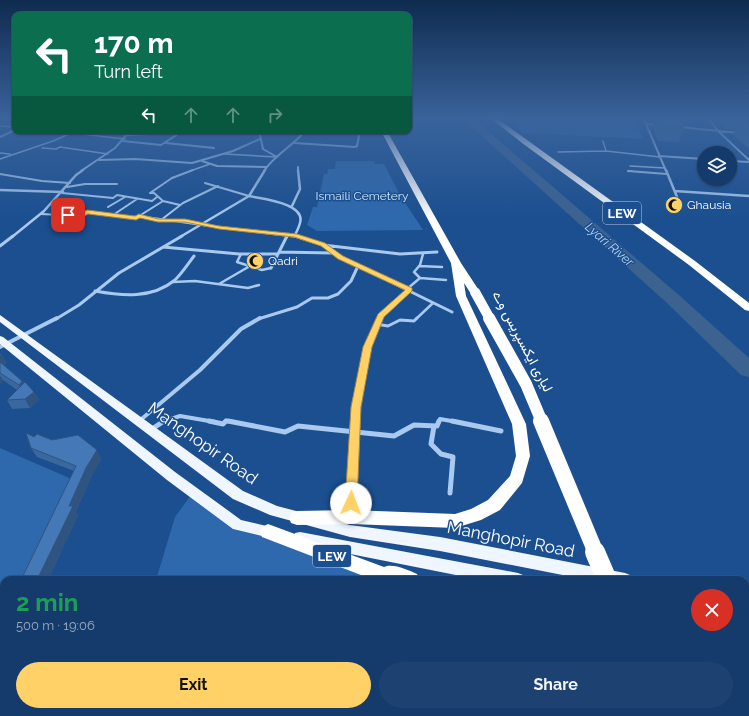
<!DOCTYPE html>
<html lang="en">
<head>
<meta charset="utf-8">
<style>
  :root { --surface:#143b6b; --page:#1d4271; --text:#f1f3f6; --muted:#9dadc1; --line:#33557e; --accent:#ffd166 }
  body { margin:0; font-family:Raleway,Vazirmatn,sans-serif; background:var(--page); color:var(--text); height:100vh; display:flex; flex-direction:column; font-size:15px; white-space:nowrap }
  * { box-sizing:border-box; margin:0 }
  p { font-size:13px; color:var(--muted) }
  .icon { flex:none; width:22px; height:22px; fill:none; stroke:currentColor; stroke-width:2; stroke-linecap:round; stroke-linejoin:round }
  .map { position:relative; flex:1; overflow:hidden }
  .panel { position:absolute; left:0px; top:576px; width:749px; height:140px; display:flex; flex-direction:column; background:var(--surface); border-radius:12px 12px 0 0; box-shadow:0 1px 3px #0004,0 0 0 1px var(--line) }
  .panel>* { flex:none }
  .banner { position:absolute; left:12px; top:12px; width:400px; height:122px; border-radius:8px; box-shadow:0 1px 3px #0004,0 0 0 1px var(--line); background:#0b6e4f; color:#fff; overflow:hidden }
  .fabs { position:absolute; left:697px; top:146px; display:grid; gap:8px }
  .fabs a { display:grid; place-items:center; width:40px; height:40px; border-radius:50%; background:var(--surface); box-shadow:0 1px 3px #0004,0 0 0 1px var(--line); font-size:20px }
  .pin { position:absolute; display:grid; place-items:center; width:34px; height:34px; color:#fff; margin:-17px; border-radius:8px; box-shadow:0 2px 6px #0006 }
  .me { position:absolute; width:44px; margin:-22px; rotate:2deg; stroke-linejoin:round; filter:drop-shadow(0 0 3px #0008) }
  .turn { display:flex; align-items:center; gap:14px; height:84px; padding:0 16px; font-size:18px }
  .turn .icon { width:52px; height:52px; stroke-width:2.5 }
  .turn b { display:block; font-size:28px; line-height:34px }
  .lanes { display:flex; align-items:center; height:38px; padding:0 16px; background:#0003; justify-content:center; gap:20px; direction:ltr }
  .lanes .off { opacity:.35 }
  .round { display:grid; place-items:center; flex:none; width:42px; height:42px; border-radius:21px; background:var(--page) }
  .overview { display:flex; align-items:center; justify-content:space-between; height:68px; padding:0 16px }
  h1 { font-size:24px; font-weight:700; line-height:30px; color:#1e9e55 }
  .action { display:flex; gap:8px; margin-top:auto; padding:8px 16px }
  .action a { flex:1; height:46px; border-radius:24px; background:var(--accent); color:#111; font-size:16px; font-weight:700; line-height:46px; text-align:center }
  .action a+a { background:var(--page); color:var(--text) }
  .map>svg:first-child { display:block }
</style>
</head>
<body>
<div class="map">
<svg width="749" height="716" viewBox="0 0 749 716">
  <rect width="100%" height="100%" fill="#1b4f8f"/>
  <path fill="#2e69ad" d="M511,119H633L644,139L522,133Z
    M336,161H374V164H384L400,195L423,230L317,231L307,225L313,207H317L324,174H327L328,169H335Z
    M0,448L74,480L30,580H4V637L0,646Z
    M193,492L238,525L392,580H156L175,517Z
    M0,711L397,712V716H0Z"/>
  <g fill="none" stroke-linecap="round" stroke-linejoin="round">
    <path fill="#3c6290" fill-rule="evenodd" d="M463,119H474L680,296L749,358V377L741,375L668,304Z"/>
    <path stroke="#a9c9ee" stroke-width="1.5" d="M3,119L15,120
      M0,126L15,127
      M49,131L65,135
      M73,133L125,139
      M59,134L64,131
      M603,141L606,151L660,157
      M42,148L56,149L60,147L108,154
      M558,152L606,151
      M0,153L10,154
      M225,154L276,157
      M0,159L53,141L76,131
      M630,166L665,168
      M190,171L210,164
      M628,171H632"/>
    <path stroke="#a9c9ee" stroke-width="2" d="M628,171L667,174
      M0,174L42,181L70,183
      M205,183L249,196
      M67,187L85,184H117
      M62,193L113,198L117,195L152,201L157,197
      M150,193L172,178L193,170
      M150,193H154L163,201L180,205
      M51,204L81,206
      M108,207L125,197
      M41,214L81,216L87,212L136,218L163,201
      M113,215L137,199
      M139,216L202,225
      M161,220L183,203L218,186"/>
    <path stroke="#a9c9ee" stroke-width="2.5" d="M241,254L237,262L262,270L271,268
      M419,266L442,267
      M420,278L446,280
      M173,282L195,281L248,288L259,285
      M219,284L250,266
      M407,289L420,278L414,272L420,265L423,254
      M416,319L433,303"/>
    <path stroke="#a9c9ee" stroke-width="3" d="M376,324L388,326L400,320L414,321L417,318"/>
    <path stroke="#a9c9ee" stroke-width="2" d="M644,119L666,171
      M709,119L718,131L749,160
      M646,124L657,125
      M680,127L749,134
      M110,131L127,135L228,131
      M259,131H263L260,135L263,149L277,157
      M0,137L15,130
      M123,141L161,145L178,134
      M166,143L214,148
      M295,143L355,147L357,146L360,131
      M659,156L704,159
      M99,160L135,159L192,163L233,151L260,139
      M202,161L217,166L266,167
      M730,161L749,162
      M298,167V171
      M81,171L115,148L130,131
      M264,171C275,154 292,147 305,131"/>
    <path stroke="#a9c9ee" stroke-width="2.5" d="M666,170L677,197
      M0,190L63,192
      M675,191L749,196
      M249,196C262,199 306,203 300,223C299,227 297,231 295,235
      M292,206L300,189L298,170
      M203,225L299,237
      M12,237L44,211L76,175L83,170
      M180,237L249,196L265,170
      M287,237L288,234"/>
    <path stroke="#a9c9ee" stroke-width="3" d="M295,236L323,245L340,257L452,312
      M323,245L400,254L437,252
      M0,246L13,236
      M163,247L239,254H278
      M279,252L332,253
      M271,268L287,236
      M95,291C122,296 152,299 175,280C182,273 188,264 194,256
      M56,319L79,305L119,273L182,236
      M258,319L297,307L312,298H328L338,294L351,281L358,266
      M380,319L410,290"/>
    <path stroke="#a9c9ee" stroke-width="4" d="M0,347L57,318
      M138,422L200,370L241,329L260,318
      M162,422L180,416L215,422
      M225,422L226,421L234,422
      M355,422L356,407L367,347L380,318
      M439,422L440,419L457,422"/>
    <path stroke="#a9c9ee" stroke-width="5" d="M209,421L223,424L226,421
      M228,421L285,432L298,426L394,436L414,425L437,426L439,421
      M452,421L501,431
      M434,426L431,444L441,454L453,457L450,493
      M152,429L164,421
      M351,514L355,421"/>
    <path stroke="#a9c9ee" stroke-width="6" d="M481,712V716"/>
    <path fill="#f0f6ff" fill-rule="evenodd" d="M0,315L243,491L277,506L350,525L440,537L625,573L630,575L633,580H588L440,551L350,537L270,515L233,499L0,322Z
      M0,336L3,337L175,472L226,509L241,520L279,529L281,533L279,537L274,539L233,529L167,480L0,344Z
      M300,532L518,573L523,575L526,580H481L300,544L295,543L293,538L295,533Z
      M745,599L749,600V616L745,615Z
      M745,623L749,624V640L745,639Z"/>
    <path fill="#fff" fill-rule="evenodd" d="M492,119H498L695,261L749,303V311L745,310L689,265L522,143Z
      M381,131H387L461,263L480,292L475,295L471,294L464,283L466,296L526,424L530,456L522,483L500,510L481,520L455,528L351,524L297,525L291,523L289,518L291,513L297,511L351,510L455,514L471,509L488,500L510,476L516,456L512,424L456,296L451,263Z
      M268,524L384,567C393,563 408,570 417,574L420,580H374L262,537L260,532L262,527Z
      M578,712H601L603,716H580Z
      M636,712H661L663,716H638Z"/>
    <path stroke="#fff" stroke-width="10" d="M475,292L490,319"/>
    <path stroke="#fff" stroke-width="12" d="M489,318L526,384L542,422"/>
    <path stroke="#fff" stroke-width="16" d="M541,421L596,553"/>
    <path stroke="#fff" stroke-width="20" d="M595,552L607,580"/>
  </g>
  <path fill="#3a679d" d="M655,119H680L684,126L679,142L658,141L652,127Z
    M718,119H749V150L748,149V148L733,135L735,130L726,129L717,121Z
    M0,353L7,363L3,364L22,381L24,383L34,392L39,400L30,408L12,409L7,400L17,390L3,380L0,385Z
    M34,437L101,459L91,477L76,512L78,515L48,580L74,471L37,457L31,448Z"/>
  <path fill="#305480" d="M2,354L7,363L0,365V355Z
    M0,376L3,380L0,385Z
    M22,381L27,389L24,394L19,385Z
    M34,392L39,400L30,408L25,399Z
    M97,450L101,459L91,477L76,512L78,515L48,580H37L86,468Z
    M4,639V662L0,670V646Z
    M134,712H142L140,716H133Z"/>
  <path fill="#4478b7" stroke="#305480" d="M660,119H680L684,126L663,125Z
    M738,123L749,124V131Z
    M0,362L22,381L19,385L0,373Z
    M25,382L34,392L25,399L7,400Z
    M26,433L34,437L37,434L52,440L78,435L97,450L86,468L69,506H73L37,580H21L76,466L31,448Z
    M4,614V639L0,646V622Z
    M113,712H134L133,716H112Z"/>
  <linearGradient id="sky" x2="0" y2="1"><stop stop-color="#0f2b4f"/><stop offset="0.54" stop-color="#39639b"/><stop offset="1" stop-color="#39639b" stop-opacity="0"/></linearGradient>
  <rect width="749" height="219" fill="url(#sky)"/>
  <path fill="#ffd166" stroke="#a68842" d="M87,210L135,216L139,214L158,219H185L219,226L297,234L325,243L343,256L412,288V291L384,317L372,347L361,407L357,503L356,507L351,508L347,507L345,503L351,407L363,347L378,314L405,290L338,259L321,246L294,237L219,229L185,222H158L140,218L136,220L88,214L81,218L65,215L68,213L80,214Z"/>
  <defs>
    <symbol id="mosque-disc" viewBox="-11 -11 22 22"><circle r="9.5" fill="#ffd166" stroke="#1b4f8f"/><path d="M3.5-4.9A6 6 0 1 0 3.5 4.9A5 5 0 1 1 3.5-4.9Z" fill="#111"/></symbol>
  </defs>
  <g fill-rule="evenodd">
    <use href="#mosque-disc" x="664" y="195" width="20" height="20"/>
    <use href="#mosque-disc" x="245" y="251" width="20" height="20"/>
  </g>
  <g text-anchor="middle" stroke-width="3" stroke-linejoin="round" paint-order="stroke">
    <g font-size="12" fill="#cfe3fa" stroke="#1b4f8f">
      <text x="362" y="200">Ismaili Cemetery</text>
    </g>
    <g font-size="12" fill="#fff" stroke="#1b4f8f" text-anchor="start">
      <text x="687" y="209">Ghausia</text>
      <text x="268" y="265">Qadri</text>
    </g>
    <g fill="#1b4f8f" stroke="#bbcadd" stroke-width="1">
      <rect x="603" y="202" width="38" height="22" rx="3"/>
      <rect x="313" y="545" width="38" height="22" rx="3"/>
    </g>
    <g font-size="13" font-weight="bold" fill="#fff">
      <text x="622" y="218">LEW</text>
      <text x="332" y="561">LEW</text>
    </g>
    <g font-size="13" font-style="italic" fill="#b5d3f5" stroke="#1b4f8f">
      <text transform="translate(610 244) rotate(41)" y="5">Lyari River</text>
    </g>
    <g font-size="14" fill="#fff" stroke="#1b4f8f">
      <text transform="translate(523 341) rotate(62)" y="5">لیاری ایکسپریس وے</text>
    </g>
    <g font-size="17" fill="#fff" stroke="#1b4f8f">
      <text transform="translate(203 443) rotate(35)" y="6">Manghopir Road</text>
      <text transform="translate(511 539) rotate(11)" y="6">Manghopir Road</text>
    </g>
  </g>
</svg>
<div class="fabs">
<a><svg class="icon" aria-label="layers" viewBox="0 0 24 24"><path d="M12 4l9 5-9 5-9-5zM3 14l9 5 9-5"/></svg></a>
</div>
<div class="pin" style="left:68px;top:215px;background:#d93025"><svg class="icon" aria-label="arrive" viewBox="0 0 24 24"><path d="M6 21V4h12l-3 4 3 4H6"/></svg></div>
<svg class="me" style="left:351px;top:503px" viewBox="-20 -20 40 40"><circle r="19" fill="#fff"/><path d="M0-13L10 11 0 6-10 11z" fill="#ffd166"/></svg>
<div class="banner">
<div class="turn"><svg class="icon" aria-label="left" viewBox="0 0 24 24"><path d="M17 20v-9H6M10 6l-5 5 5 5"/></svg><div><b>170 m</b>Turn left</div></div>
<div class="lanes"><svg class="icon" aria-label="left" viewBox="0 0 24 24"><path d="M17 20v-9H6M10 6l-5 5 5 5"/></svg><svg class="icon off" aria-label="ahead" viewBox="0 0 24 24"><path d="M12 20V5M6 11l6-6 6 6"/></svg><svg class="icon off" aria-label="ahead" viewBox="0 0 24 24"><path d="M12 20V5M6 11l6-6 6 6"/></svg><svg class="icon off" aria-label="right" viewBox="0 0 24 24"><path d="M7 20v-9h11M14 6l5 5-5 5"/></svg></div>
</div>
<section class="panel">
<div class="overview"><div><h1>2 min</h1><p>500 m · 19:06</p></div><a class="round" style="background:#d93025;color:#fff"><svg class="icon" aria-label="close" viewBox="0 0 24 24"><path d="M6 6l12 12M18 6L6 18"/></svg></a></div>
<div class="action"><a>Exit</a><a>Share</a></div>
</section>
</div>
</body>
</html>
